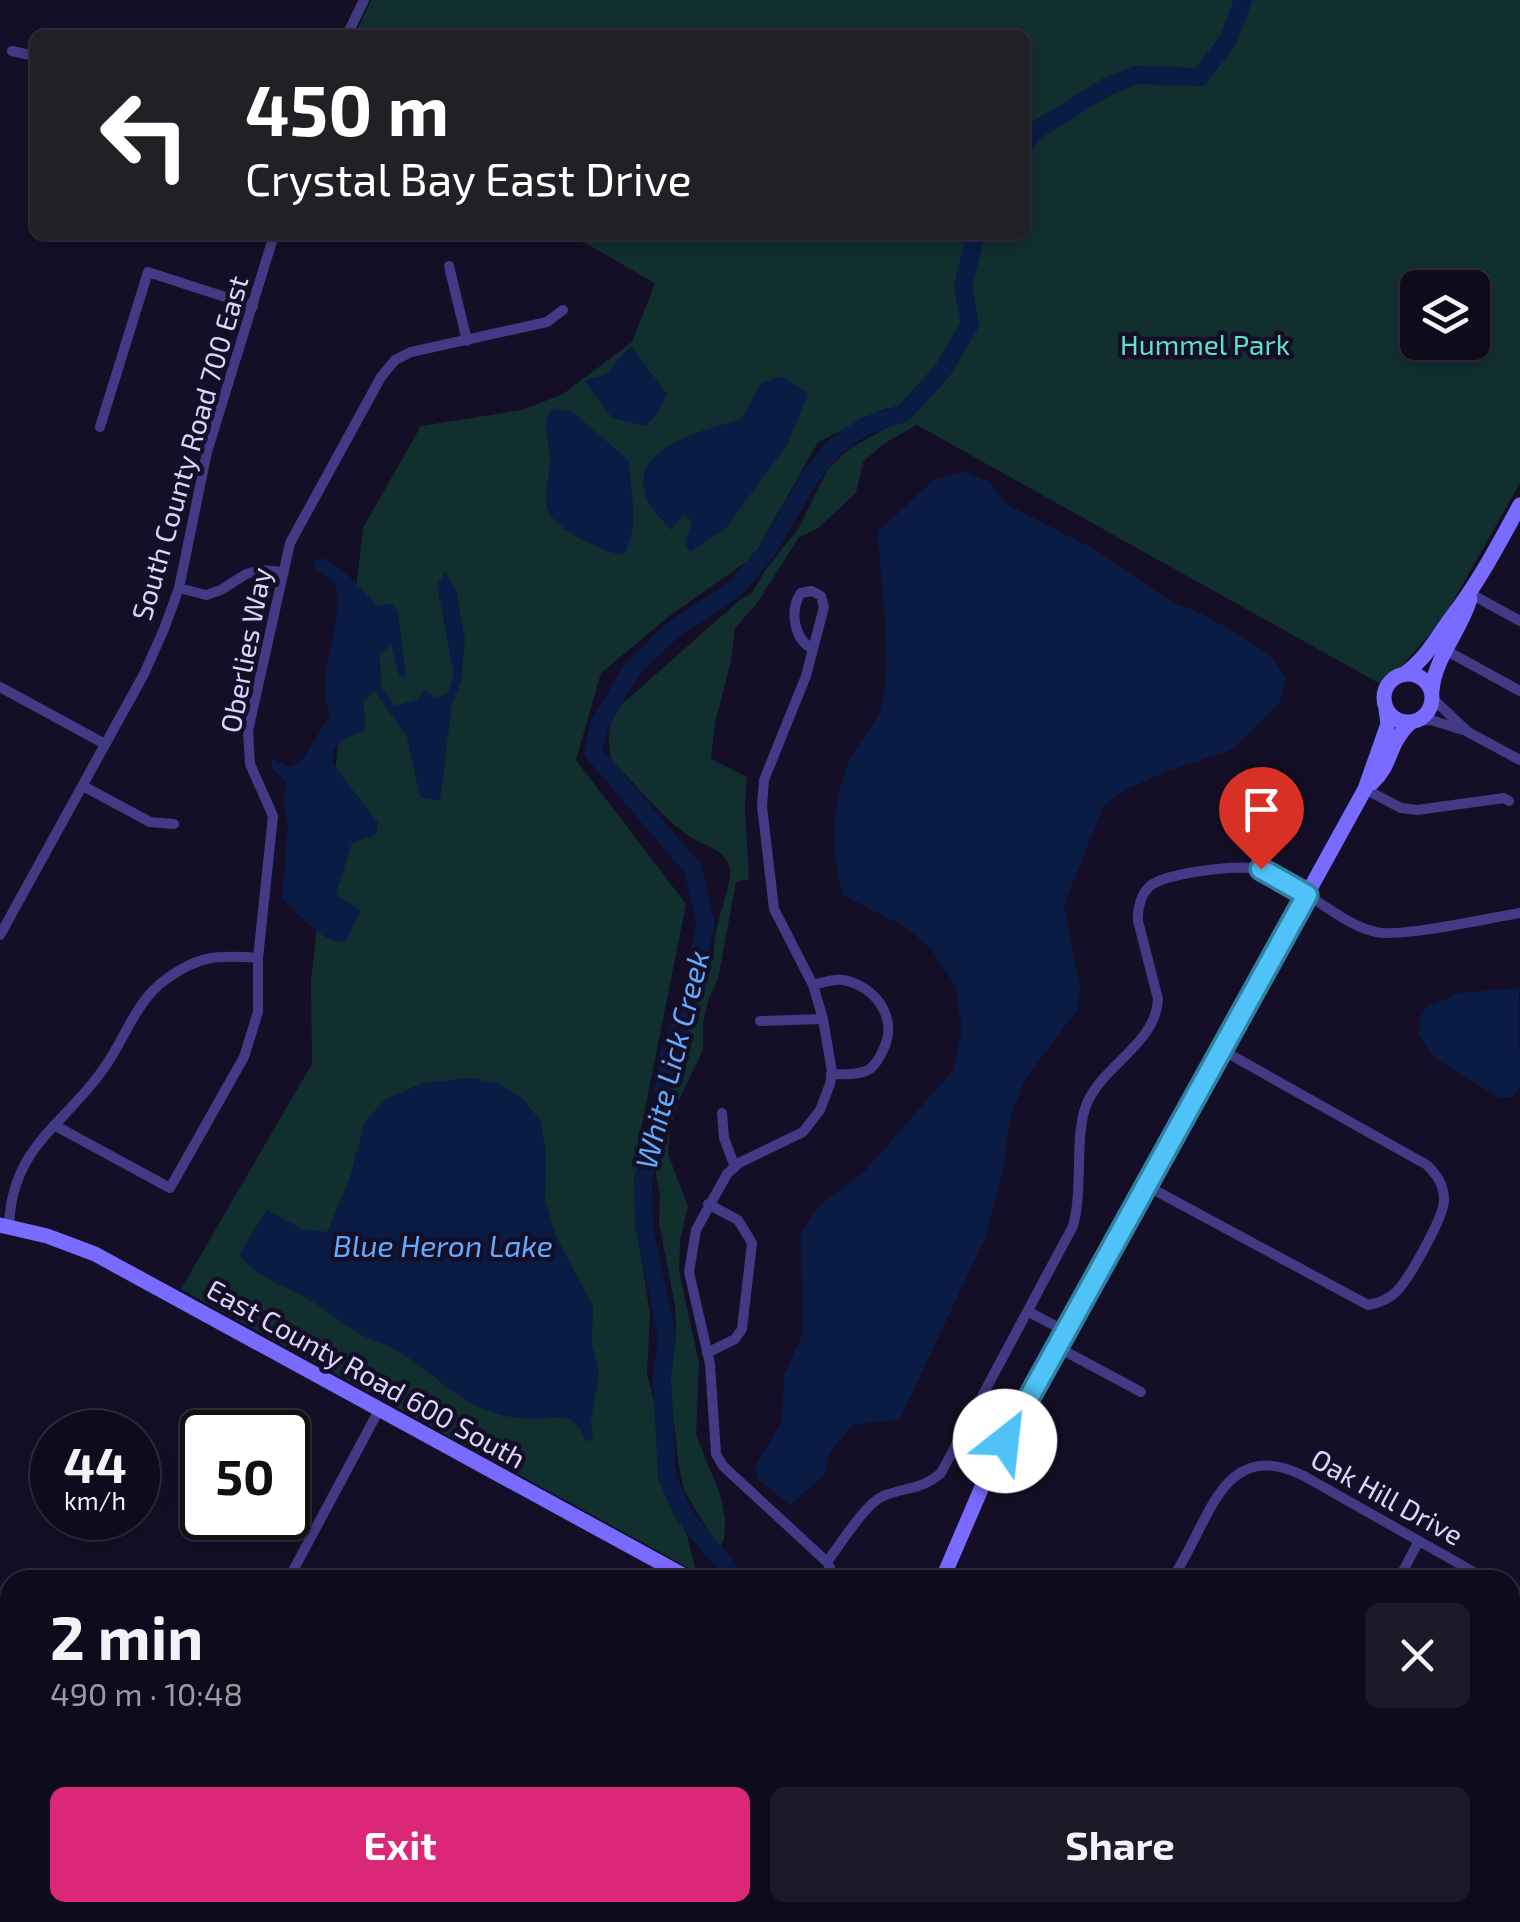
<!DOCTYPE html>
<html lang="en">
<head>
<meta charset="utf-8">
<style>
  :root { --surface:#0f0b1c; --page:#1d1929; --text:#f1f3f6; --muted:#9b9ba3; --line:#2f2b3b; --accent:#db2777 }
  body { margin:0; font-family:"Exo 2",sans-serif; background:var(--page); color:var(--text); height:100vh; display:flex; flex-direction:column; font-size:38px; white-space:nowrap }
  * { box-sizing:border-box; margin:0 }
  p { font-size:32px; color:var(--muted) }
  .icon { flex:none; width:55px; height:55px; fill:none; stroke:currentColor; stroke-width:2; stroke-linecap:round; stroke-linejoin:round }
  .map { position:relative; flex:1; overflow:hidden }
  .panel { position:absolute; left:0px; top:1570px; width:1520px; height:352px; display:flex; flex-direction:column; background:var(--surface); border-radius:30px 30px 0 0; box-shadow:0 5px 15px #0003,0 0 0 2px var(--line) }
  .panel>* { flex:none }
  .banner { position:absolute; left:30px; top:30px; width:1000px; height:210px; border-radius:15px; box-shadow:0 5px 15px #0003,0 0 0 2px var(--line); background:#202124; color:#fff; overflow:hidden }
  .fabs { position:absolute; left:1400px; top:270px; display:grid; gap:20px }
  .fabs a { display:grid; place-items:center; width:90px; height:90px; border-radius:15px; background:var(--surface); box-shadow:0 5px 15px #0003,0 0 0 2px var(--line); font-size:50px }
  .speed { position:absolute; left:30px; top:1410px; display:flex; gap:20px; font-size:50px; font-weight:700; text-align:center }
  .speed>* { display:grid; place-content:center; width:130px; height:130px; border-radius:50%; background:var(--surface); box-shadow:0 5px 15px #0003,0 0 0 2px var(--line); line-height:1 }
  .speed small { font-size:25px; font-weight:400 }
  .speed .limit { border:5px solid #111; border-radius:15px; background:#fff; color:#111 }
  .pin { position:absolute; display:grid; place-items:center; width:85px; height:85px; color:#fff; margin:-102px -42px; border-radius:50% 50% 50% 0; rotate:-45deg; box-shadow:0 0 10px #0007 }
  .pin .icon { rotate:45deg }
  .me { position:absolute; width:110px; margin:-55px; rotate:29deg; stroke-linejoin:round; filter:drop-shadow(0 0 8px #0008) }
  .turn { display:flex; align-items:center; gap:35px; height:210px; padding:0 50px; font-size:45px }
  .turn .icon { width:130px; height:130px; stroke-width:2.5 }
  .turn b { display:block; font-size:70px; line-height:85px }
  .round { display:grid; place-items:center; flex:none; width:105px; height:105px; border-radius:15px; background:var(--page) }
  .overview { display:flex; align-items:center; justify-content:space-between; height:170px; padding:0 50px }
  h1 { font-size:60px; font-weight:700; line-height:75px }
  .action { display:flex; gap:20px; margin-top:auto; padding:20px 50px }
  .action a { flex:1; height:115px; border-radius:15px; background:var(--accent); color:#fff; font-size:40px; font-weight:700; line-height:115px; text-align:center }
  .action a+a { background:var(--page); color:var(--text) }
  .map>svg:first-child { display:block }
</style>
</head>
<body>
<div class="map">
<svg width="1520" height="1922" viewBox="0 0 1520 1922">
  <rect width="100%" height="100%" fill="#140f26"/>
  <path fill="#122f30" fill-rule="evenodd" d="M371,0H1520V483L1443,619L1384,686L917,425L883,444L863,462L856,493L817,529L799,537L757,603L735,628L731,661L715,723L711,759L747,777L745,808L749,879L736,882L718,979L708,1000L703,1024V1050L678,1102L670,1131L668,1154L688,1206L680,1241L679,1271L699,1363L696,1435L721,1497L725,1520L724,1539L719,1549L684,1490L678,1461L669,1377L676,1329L675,1305L659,1223L660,1196L656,1174L660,1139L678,1056L714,953C712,928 733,884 730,869C726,849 704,846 689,836C662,818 635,783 611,760C608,733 606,728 622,704L741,599L751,594L766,569L798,529L828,469L849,449L904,418L886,408L818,442L753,557L668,617L601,673L576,760L686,904L637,1149L638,1235L650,1315L647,1373L696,1572L181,1289L312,1064L311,981L363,528L421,426L522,410L563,394L632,342L655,283L571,235H1025V35H355ZM1418,288H1472V342H1418Z
    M594,1912H726V1913L724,1922H588Z"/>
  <path fill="#0a1b44" d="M631,346L667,394L657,414L645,426L612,418C603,404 592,394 585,380L605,375Z
    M782,376L808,394L787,445L725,529L690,552L685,543L692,521L683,515L671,530C663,521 651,510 647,499C625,447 706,430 741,419L761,383Z
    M552,408L573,412L629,461C630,494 641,527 623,555C602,552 552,529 547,507C544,492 550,476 550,461C550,438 540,430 552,408Z
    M962,471L990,482L1006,504L1092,548L1172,602L1207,616L1268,653L1286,677L1280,703L1231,750L1171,770L1125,790L1103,807L1064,905L1080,987L1077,1010L1024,1081L1010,1119L1003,1171L985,1238L900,1419L853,1425L830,1452L823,1476L790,1505L757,1478L755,1467L782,1421L784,1376L803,1333L801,1234L813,1214L828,1198L863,1173L954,1069L962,1029L955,985L931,949L907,928L843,895C829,853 832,801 849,761C857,743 875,727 881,708C894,666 880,579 878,532L932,481Z
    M324,558L349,576L378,606L391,603L398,611L406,677L399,675L391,645L380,654L381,686L395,706L416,700L425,691L437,698L448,693L454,675L437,585L445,572L456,589L465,639L461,682L452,703L440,801L420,797L407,737L375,691L364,700L365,731L347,737L334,749L333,764L378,823L376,835L352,843L336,894L361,911L346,941C323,946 299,913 282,898L288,827L283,799L287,784L271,767L272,759L290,767L302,760L330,715C311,671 348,627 335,583L314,569V561Z
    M1519,988L1520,1087L1514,1097H1498L1436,1059L1419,1035L1420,1017L1427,1007L1459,993Z
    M471,1078L499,1084L522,1098L540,1120L546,1152L545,1200L556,1236L593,1307L592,1345L599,1372L591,1423L593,1438L586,1442C574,1407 557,1421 530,1419C518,1419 503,1416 492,1412C456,1400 432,1372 401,1353C386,1344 368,1340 353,1330C335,1319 320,1304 301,1295C279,1284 253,1275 239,1254L267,1210L302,1229L327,1232L350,1177L365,1121L385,1100L422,1083Z"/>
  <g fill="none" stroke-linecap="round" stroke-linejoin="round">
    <path stroke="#0a1b44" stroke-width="18" d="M1025,146L1033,132L1108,86L1137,75L1200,77L1229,39L1243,0
      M737,1580L684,1515L667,1477L662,1377L667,1337L644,1226L643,1179L659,1125L669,1051L684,1020L706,924L693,869L593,752L599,725L633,668L675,628L735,589L767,551L809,479L834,447L865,426L904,413L943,370L970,324L963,286L976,235
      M750,1922V1912"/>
    <path stroke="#423a85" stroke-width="10" d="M347,35L364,0
      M12,51L35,56
      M449,266L467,341
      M100,427L148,272L253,306
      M179,588L206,595L221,590L246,574L261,570L284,572
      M812,591L821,596L824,607L813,649C794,640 789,610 801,593Z
      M1471,594L1520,621
      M813,649L806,676L764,780L762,806L774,909L813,985L823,1019L832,1072L830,1084L820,1110L803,1132L739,1163L727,1174L696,1230L689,1272L710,1364L716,1454L723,1466L827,1562L836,1580
      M1447,651L1520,691
      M0,687L105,744
      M1433,699L1468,732L1520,760
      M1417,721L1431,720L1463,730
      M83,786L150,822L174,824
      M1365,789L1401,808L1417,810L1504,798L1509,801
      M0,935L144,674L164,629L179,588L207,452L274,235
      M813,985C823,983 833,978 843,980C876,986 899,1019 883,1050C880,1057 876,1064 870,1069C858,1076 844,1074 831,1074
      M760,1021L823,1019
      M722,1113L724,1138L735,1167
      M54,1125L170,1188L244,1057L258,1012V958L273,816L250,764L248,731L290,543L381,377L395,360L411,352L547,322L563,310
      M1147,1186L1368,1305C1379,1303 1388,1300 1396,1292C1409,1279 1444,1217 1444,1200C1444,1185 1437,1175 1427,1165L1222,1050
      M9,1228C11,1146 63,1127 104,1068C125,1039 135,1002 165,980C199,955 217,955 258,958
      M1029,1312L1065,1331
      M1057,1347L1141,1392
      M707,1353L735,1339L742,1329L752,1243L738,1220L708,1204
      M827,1562C840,1545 865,1504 883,1496C905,1487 922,1490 941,1473L1073,1226C1084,1188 1073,1132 1088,1101C1106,1063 1156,1043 1158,999L1138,921C1137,909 1141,894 1150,886C1166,873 1242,863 1262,870C1299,882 1339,924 1376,932C1401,938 1489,918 1520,913
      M288,1580L379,1410
      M1171,1580C1209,1527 1220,1434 1304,1476L1488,1580
      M1398,1580L1419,1541
      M1510,1593L1520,1598
      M1510,1794L1520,1775
      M105,1922L110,1912
      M997,1922L1000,1912
      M1442,1922L1447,1912"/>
    <path stroke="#796bff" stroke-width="15" d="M1384 698a24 24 0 1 1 48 0a24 24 0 1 1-48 0Z
      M1403,675C1429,656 1435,639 1454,614C1480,580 1499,543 1520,505
      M1432,691C1434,659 1461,630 1470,599
      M1372,783C1393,764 1387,744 1410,723
      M0,1225L47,1236L95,1254L692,1580
      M942,1580L988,1473L1365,789L1388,724L1386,709
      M1283,1912L1300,1922
      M855,1922L857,1912"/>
  </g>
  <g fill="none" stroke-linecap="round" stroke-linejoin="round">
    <defs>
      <path id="route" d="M1005,1441L1307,895L1261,869"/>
    </defs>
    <use href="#route" stroke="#337fa1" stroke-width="25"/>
    <use href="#route" stroke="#4fc3f7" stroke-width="18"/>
  </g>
  <g text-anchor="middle" stroke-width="9" stroke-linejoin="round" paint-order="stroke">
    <g font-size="28" fill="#5fe0c8" stroke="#140f26">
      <text x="1205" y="355">Hummel Park</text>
    </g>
    <g font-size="28" fill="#dcd4ff" stroke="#140f26">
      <text transform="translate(190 448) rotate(-74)" y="10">South County Road 700 East</text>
      <text transform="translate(246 650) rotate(-79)" y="10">Oberlies Way</text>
      <text transform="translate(366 1374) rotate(29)" y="10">East County Road 600 South</text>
      <text transform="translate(1387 1497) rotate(29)" y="10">Oak Hill Drive</text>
    </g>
    <g font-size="30" font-style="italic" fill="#62acff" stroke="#140f26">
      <text transform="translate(673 1060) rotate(-76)" y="10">White Lick Creek</text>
      <text x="443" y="1257">Blue Heron Lake</text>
    </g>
  </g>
</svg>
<div class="fabs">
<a><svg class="icon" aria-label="layers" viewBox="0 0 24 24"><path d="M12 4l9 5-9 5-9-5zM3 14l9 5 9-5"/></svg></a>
</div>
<div class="speed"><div>44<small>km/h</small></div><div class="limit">50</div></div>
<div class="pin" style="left:1261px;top:869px;background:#d93025"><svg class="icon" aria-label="arrive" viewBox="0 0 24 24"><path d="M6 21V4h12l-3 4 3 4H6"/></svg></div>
<svg class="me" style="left:1005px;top:1441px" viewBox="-20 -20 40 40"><circle r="19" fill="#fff"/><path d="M0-13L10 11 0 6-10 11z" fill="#4fc3f7"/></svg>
<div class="banner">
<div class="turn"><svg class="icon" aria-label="left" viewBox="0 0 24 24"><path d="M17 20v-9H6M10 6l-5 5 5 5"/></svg><div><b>450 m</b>Crystal Bay East Drive</div></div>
</div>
<section class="panel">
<div class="overview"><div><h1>2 min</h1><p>490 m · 10:48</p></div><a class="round"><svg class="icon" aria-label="close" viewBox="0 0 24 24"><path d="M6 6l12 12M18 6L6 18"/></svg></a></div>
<div class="action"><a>Exit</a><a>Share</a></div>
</section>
</div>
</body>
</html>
